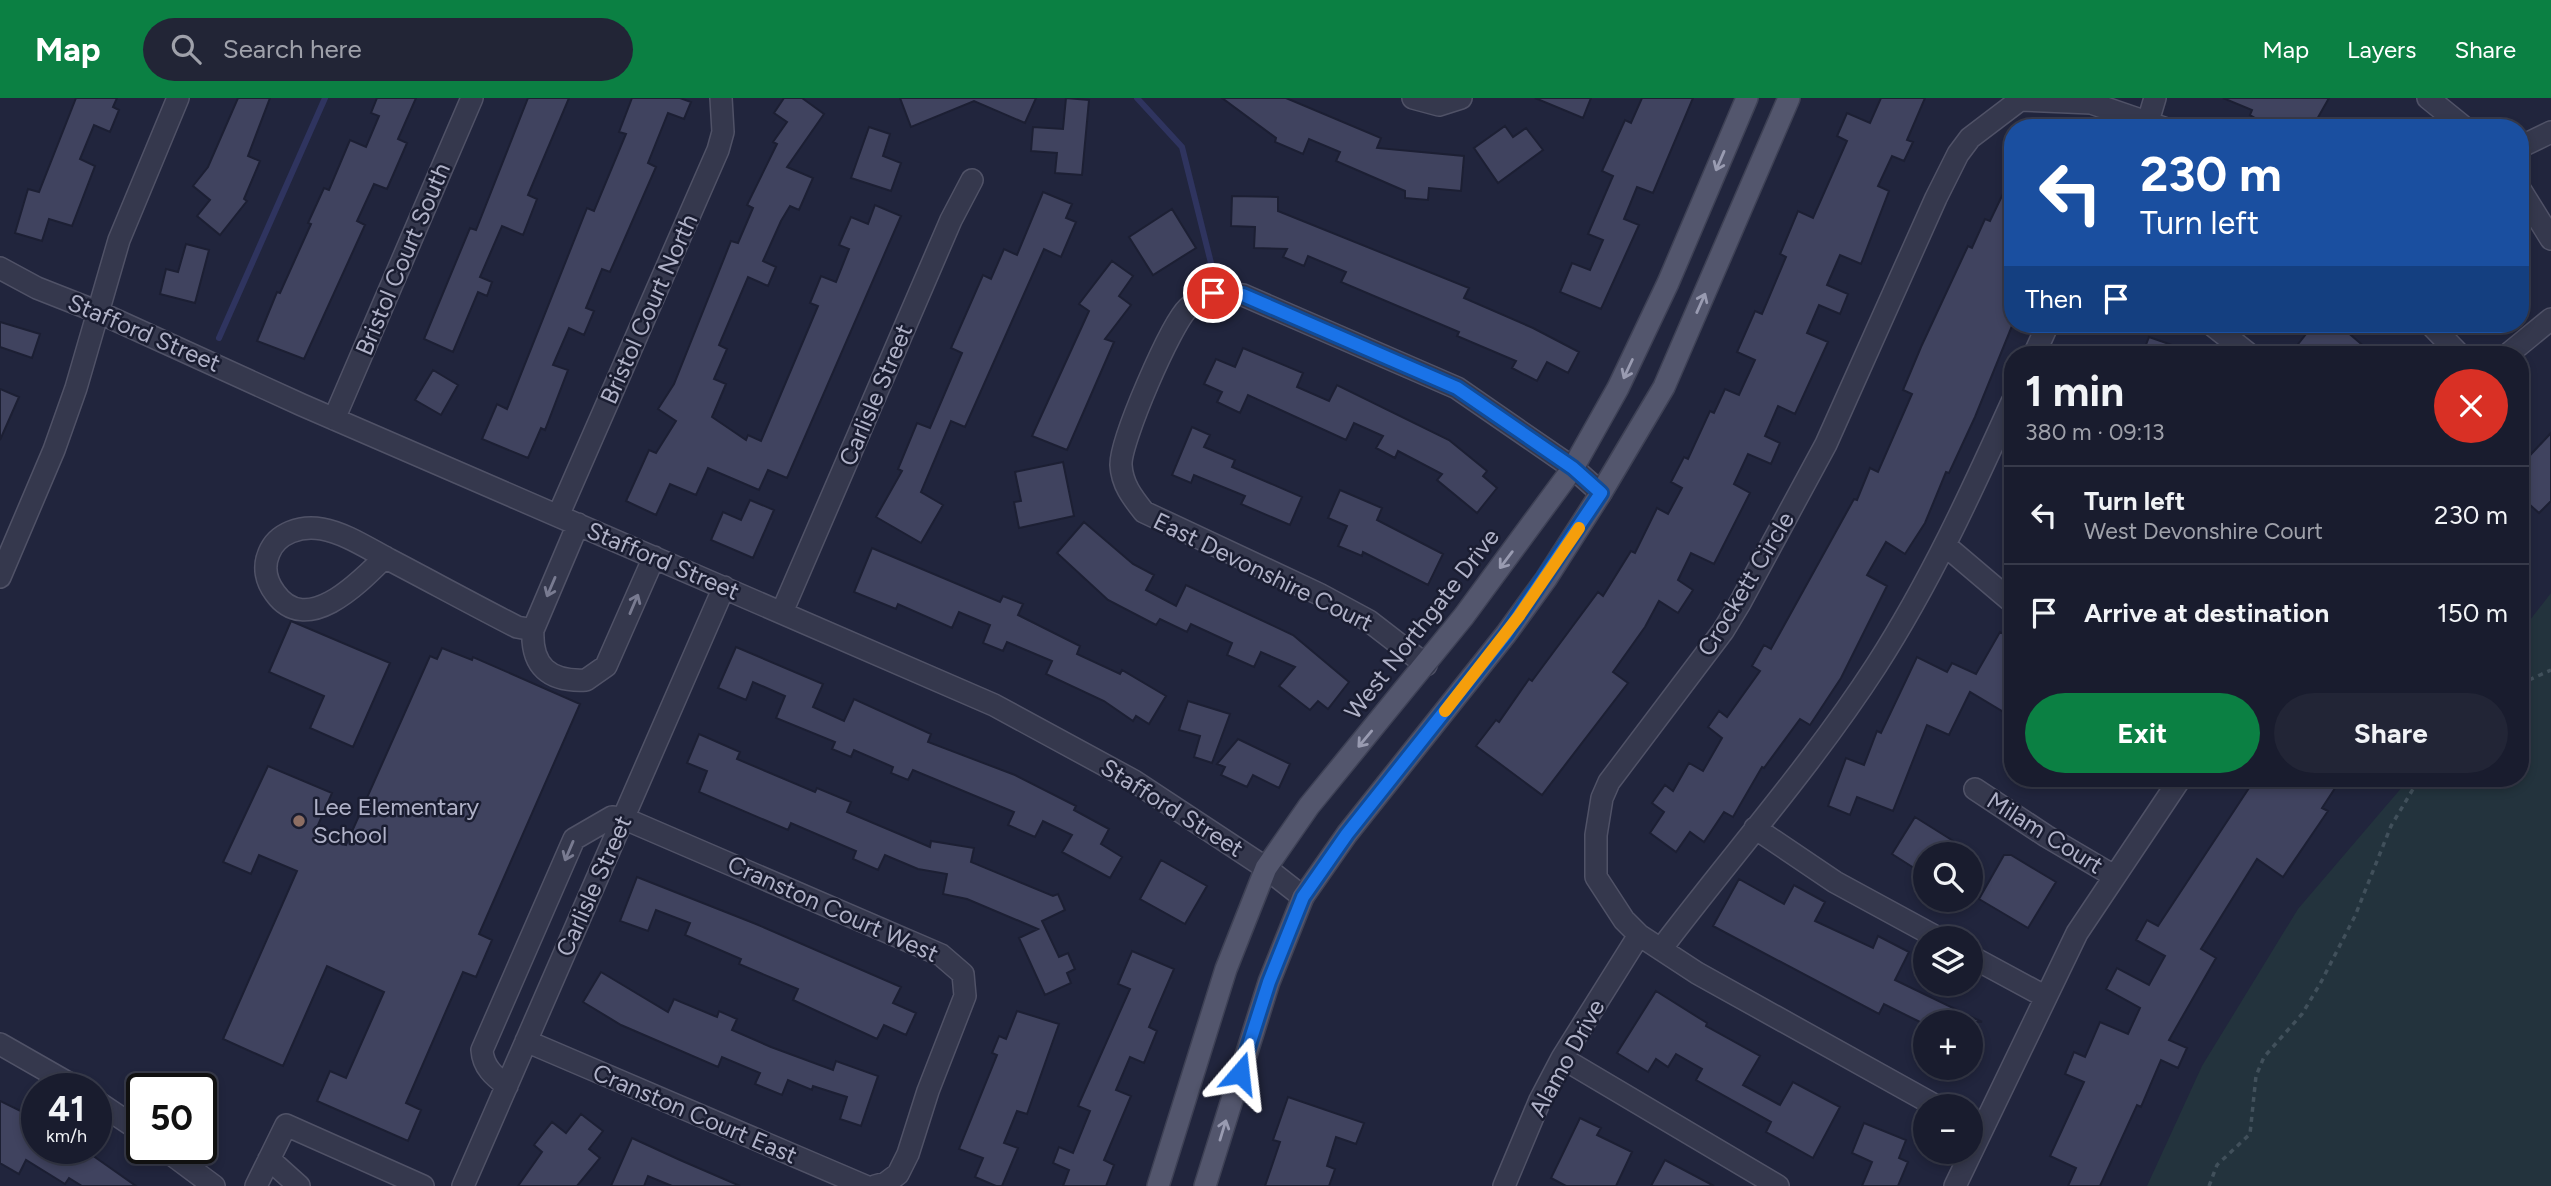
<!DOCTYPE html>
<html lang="en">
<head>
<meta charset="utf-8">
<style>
  :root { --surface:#191c2e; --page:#222536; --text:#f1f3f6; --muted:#9fa1aa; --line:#373a4a; --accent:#0b8043 }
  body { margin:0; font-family:Figtree,sans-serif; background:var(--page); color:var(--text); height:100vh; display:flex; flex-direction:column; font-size:26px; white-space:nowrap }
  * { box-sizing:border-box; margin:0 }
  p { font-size:23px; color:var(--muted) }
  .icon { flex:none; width:38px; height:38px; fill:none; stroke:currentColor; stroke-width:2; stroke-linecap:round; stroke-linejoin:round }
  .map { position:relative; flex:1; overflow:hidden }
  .panel { position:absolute; left:2004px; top:248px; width:525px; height:441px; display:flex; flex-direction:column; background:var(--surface); border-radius:28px; box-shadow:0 4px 10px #0003,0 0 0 2px var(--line) }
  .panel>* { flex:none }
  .banner { position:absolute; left:2004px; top:21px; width:525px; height:214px; border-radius:28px; box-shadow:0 4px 10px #0003,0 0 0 2px var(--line); background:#1a4fa0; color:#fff; overflow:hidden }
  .buttons { position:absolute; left:1913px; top:744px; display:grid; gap:14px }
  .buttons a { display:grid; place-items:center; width:70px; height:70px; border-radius:50%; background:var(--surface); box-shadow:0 4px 10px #0003,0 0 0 2px var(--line); font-size:35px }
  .speed { position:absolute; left:21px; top:975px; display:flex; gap:14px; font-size:35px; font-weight:700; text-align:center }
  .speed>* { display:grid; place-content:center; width:91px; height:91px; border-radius:50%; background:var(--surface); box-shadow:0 4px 10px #0003,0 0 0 2px var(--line); line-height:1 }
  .speed small { font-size:18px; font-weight:400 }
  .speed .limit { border:4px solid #111; border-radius:10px; background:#fff; color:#111 }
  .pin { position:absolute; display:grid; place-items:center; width:60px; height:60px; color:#fff; margin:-30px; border:4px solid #fff; border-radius:50%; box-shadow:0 2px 7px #0007 }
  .me { position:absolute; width:77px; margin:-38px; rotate:17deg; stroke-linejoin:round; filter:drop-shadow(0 0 5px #0008) }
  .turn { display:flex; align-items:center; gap:24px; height:147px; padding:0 21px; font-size:32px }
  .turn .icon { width:91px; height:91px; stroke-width:2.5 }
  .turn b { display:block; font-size:49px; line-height:60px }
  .then { display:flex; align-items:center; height:66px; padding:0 21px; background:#0003; gap:14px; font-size:26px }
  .round { display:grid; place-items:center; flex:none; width:74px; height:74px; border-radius:37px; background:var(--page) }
  .headline { display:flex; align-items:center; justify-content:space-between; height:119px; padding:0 21px }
  h1 { font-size:42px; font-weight:700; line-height:52px }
  .button { display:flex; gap:14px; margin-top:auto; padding:14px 21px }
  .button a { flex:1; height:80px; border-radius:42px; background:var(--accent); color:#fff; font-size:28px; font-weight:700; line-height:80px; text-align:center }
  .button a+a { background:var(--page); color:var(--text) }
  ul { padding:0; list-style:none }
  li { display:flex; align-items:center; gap:21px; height:98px; padding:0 21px; border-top:2px solid var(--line) }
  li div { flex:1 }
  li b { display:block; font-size:26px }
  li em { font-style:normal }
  header { display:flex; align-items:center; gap:42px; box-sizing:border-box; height:98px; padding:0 35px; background:var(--accent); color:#fff }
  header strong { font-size:33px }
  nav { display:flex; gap:38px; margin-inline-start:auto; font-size:24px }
  .search { width:490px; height:63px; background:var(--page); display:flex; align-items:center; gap:18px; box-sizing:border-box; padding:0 24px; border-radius:38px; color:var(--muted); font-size:26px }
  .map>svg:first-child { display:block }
</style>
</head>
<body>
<header>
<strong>Map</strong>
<div class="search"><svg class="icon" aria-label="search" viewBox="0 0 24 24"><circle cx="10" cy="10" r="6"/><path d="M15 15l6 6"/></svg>Search here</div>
<nav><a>Map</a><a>Layers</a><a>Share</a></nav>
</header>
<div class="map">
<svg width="2551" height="1088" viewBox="0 0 2551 1088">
  <rect width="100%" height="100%" fill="#21253d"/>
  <path fill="#23333d" d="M2551,495V1088H2147L2202,968L2298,811L2409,681H2520V535Z"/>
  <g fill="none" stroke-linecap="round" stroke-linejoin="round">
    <path stroke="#2f345f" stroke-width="6" d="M1137,0L1182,49L1218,193
      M219,240L325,0"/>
  </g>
  <path fill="#40435f" stroke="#1c1f33" stroke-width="2" d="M76,0H117L113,9L119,12L110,34L94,27L80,61L95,68L72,128L49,121L42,143L15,135L28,91L39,94Z
    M238,0H270L248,58L260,63L244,101L247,103L220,137L197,118L210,102L193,88L208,69Z
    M377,0H416L398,41L407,45L387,91L374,86L357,123L365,127L304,261L257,243L277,194L280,195L311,126L308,125L324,90L329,92L350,42L366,49L379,18L371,15Z
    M528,0H569L528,97L537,101L523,137L502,128L480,179L492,184L487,198L478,194L453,254L424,241L470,130L476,132Z
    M632,0H680L691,4L684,21L668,15L648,65L656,69L610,174L602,171L586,210L594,213L584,237L569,230L553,267L568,272L545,332L541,330L528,360L482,341L497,306L507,311L587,110L594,113L626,36L619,34Z
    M784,0H802L824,16L787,69L813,80L799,112L790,108L781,123L763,163L776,169L768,188L748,179L719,247L727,251L714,281L726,286L712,319L746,342L748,337L761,343L818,208L810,205L821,178L836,184L849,151L839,147L851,119L868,126L875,107L901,118L787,380L768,372L759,392L708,370L696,397L670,386L656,417L626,403L649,352L656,355L676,323L658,311L674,286L731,143L738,145L753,110L747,107L777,46L773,44L787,24L774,15Z
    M900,0H1036L1025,25L974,3L911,29Z
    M1066,0L1089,2L1082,77L1055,75L1057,55L1031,53L1033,29L1063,31Z
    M1222,0H1286L1381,40L1377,50L1464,58L1461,93L1429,90L1428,102L1405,100V93L1336,63L1340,54L1309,41L1303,56L1275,44L1276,40Z
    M1535,0H1591L1583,20Z
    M1642,0H1693L1653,95L1637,89L1624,121L1639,127L1601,211L1560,194L1572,165L1590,172L1603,142L1588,136L1613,78L1602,73L1625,22L1631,25Z
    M1881,0H1925L1907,42L1913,44L1904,63L1892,58L1878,88L1889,93L1861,166L1840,157L1827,187L1848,196L1840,216L1819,207L1807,235L1828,244L1795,316L1778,308L1765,338L1780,345L1771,366L1748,356L1734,386L1750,395L1714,466L1691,455L1678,482L1693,492L1678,515L1659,503L1645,529L1613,574L1628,585L1542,697L1476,648L1496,622L1499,624L1529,581L1532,583L1598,494L1603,498L1631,453L1635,455L1657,410L1668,416L1682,390L1671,384L1684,359L1688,361L1710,313L1714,315L1725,291L1739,297L1755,262L1737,254L1755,213L1762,216L1786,159L1780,156L1798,113L1813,120L1847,43L1837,38L1847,15L1870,25Z
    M2223,0H2329L2312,30H2272L2250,17L2252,12Z
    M1505,28L1513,39L1526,30L1543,52L1498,85L1474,50Z
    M869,29L890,36L883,58L901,65L891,93L851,80Z
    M2012,77V228L1975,319L1949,375L1946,374L1925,425L1905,456L1886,444L1867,477L1887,488L1841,580L1810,627L1800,621L1764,670L1762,669L1733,719L1724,714L1704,744L1690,734L1676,754L1650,735L1664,714L1652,705L1665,687L1673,693L1689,665L1703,673L1722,640L1708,629L1719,613L1727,619L1760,573L1752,568L1764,547L1771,551L1854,401L1857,402L1870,370L1878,374L1912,296L1903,292L1921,249L1968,148L1972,150L1985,121L1990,123Z
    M1043,94L1072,106L1066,120L1076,124L1061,159L1044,151L965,329L951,323L921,394L943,407L921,445L876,419L902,373L898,371L917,325L930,330L962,255L951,250L983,177L991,181L1004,151L1017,157Z
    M1232,98L1278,99V113L1469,190L1464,200L1533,230L1579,254L1568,275L1547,264L1537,283L1512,270L1516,263L1457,238L1459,234L1341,184L1346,174L1308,158L1304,168L1283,159L1287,151L1254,150L1255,129L1231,128Z
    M1172,111L1196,150L1153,177L1129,139Z
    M186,146L209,152L195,205L160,196L166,171L178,174Z
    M1112,163L1133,178L1119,198L1131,207L1105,241L1114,244L1067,352L1032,338L1089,213L1079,206Z
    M0,224L40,236L32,260L0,249Z
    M2314,226H2338L2374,257H2304L2295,250Z
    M2149,239L2195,255L2194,257H2142Z
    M1243,250L1303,275L1297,289L1329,303L1337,287L1449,342L1487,373L1483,378L1497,390L1477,415L1437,382L1442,376L1398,353L1395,360L1376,350L1383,338L1354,325L1346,342L1248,297L1240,315L1217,304L1222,294L1204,286L1216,261L1235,269Z
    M433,272L458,287L441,317L415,302Z
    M0,291L19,299L0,342Z
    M1192,329L1210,337L1204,349L1235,362L1232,369L1302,399L1290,427L1241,406L1245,398L1194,377L1191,385L1172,377Z
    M2551,335V403L2539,415L2520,398V368Z
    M1063,364L1074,418L1019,430L1014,404L1021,403L1015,374Z
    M1340,392L1382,410L1377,422L1443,456L1428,487L1363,454L1362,458L1338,448L1347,428L1328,420Z
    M750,402L774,412L753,460L711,442L723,414L741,422Z
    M1084,424L1133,466L1154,477L1146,492L1176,508L1186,487L1293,537L1349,584L1328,611L1318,603L1310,612L1279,588L1295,569L1261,554L1254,569L1227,557L1232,545L1191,526L1187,534L1160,521L1156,527L1108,502L1057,455Z
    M872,450L1000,504L1003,498L1023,506L1018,517L1080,548L1077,556L1120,576L1122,572L1166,598L1149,626L1136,618L1133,623L1104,603L1046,576L1052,563L1007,544L1003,553L983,545L990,527L959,514L952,530L898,506L896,511L854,494Z
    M291,523L390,565L353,649L310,630L324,598L269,574Z
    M2000,534L2012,541V619L1970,594L1949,637L1927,627L1893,713L1857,699L1850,717L1828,708L1846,660L1864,667L1877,633L1881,635L1917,559L1947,574L1952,565L1976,576Z
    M736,549L823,586L813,609L844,623L854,601L931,636L928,644L1015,677L1076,708L1074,712L1109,731L1101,746L1122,759L1110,780L1062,754L1072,737L1043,723L1035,739L1008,727L1014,714L913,672L908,682L891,675L893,669L854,652L851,659L832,651L835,644L776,620L785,598L753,584L746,602L718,590Z
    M442,550L472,562L473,559L580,606L479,836L492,842L476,879L463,874L406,1005L421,1012L408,1043L317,1003L330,973L346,980L384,894L327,868L283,968L223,941L297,773L259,757L251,776L223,764L268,668L332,695L315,734L346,747L430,558L437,561Z
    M1188,603L1230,616L1212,665L1194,659L1200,638L1179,632Z
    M699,636L740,654L737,661L815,694L817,690L851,704L847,714L930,749L931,743L974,750L971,764L1053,798L1058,796L1065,812L1042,823L1059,859L1068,855L1075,871L1067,875L1071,885L1045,897L1019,840L1038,831L967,801L943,796L947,776L918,771L885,757L878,772L853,761L856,753L791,725L788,732L699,694L707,673L687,665Z
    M1238,641L1290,666L1279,690L1253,677L1247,689L1221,677L1225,669L1217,666Z
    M2255,681H2341L2322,710L2328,713L2283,779L2257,761L2201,851L2216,860L2169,942L2187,950L2178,970L2161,962L2141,1009L2137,1007L2100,1088H2068L2076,1070L2050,1058L2084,984L2065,976L2074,954L2085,959L2100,924L2128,936L2140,910L2106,891L2117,870L2149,887L2165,858L2136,842L2147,822L2158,828Z
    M1915,719L1974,756H1925V777L1892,756Z
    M2004,757H2011L2056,784L2028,830L1979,801Z
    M1161,762L1207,788L1185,826L1140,801Z
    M637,779L756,826L901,889L893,905L916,915L906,937L884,927L877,941L793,902L798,891L739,866L741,861L685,837L690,825L656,812L648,833L620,823Z
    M1739,781L1784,806L1794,787L1825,804L1815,823L1873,850L1878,838L1909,854L1895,882L1982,924H1920L1884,906L1879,916L1713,828Z
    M1132,853L1174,871L1149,929L1157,933L1144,965L1130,959L1116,992L1131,998L1104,1062L1114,1067L1106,1088H1063L1069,1072L1053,1065L1059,1049L1073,1055L1090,1013L1078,1008L1130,891L1118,886Z
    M601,874L668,914L674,901L717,919L719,913L737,921L732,932L771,949L833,972L836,963L878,978L861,1028L840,1021L847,999L813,988L812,992L788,982L782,997L755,986L760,975L722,959L718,969L621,927L583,904Z
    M1656,893L1707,925L1706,928L1760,958L1743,987L1780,1007L1793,984L1840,1009L1813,1060L1766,1034L1771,1024L1696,982L1702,971L1676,956L1668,969L1656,961L1648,974L1617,955Z
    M1017,913L1059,926L1027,1016L1017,1013L1004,1045L1018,1050L1002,1088H996L975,1079L983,1060L959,1051L997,957L992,955L999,938L1006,941Z
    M1288,999L1364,1025L1356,1046L1336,1039L1327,1068L1335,1071L1329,1088H1265L1280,1044L1273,1042Z
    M0,1003L37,1021V1050H82L136,1088H82L69,1080L65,1086L26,1062L19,1076L0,1065Z
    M581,1016L603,1033L589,1051L600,1060L577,1088H518L542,1054L534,1047L552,1024L566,1035Z
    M1580,1020L1601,1030L1597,1037L1632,1054L1616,1088H1566L1551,1080Z
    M1864,1025L1906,1042L1899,1060L1908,1064L1898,1088H1862L1872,1064L1852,1055Z
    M632,1040L680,1062L740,1088H672L648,1078L644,1088H611Z
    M1665,1062L1714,1088H1651Z"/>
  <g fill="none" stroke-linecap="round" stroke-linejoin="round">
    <defs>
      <path id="minor" d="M1413,0L1439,7L1461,0
        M2428,0L2465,30
        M2146,30L2155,0
        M2520,49L2551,34
        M2520,91L2551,141
        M0,170L37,190L98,214L302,307L994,607L1134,683L1266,770L1303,799
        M2211,226L2250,257
        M2430,226L2460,257
        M2034,257L2048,226
        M2507,257L2551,221
        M334,321L472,0
        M558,418L718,52L723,34L721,0
        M578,426L533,532C531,568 549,584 586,582L606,568L654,459
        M1946,448L2012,504
        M385,459C361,483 307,540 275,495C266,483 263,469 269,455C277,435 301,427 322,431C345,435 369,451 390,462C432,484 474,507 517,529L533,532
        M0,479L54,352L76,290L119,142L178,0
        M782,514L951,122L972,82
        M1426,567L1369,523L1319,496L1144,414C1132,399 1122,386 1121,367C1120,343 1171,226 1188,210C1204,195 1223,193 1243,197L1457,290L1573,370L1601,395
        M1975,691L2046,738L2114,778
        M1755,730L1835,784L1938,840
        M1661,851C1732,757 1812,667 1876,568C1930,484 1971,395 2012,304
        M1970,858L2044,898
        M526,943L865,1088
        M0,946L77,990
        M1562,960L1778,1088
        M507,988C494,978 483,969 482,952L574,741L612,719L623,720L941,857L963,876L965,898L928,993L908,1056L898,1076L886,1085L875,1088
        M96,1003L142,1034
        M1936,1008L1697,875L1639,837L1624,822L1596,779V737L1602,700L1609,684L1723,533L1740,505L1826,346L1936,100L1958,56L1970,40L2020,2L2091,5L2164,30
        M163,1050L214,1088
        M269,1061L299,1088
        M256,1088L286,1027L423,1088
        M463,1088L724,489
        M1504,1088L1540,1002L1562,960L1639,837
        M1955,1088L2077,835L2180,681"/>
      <path id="major" d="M1158,1088L1226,871L1266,770L1309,708L1464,518L1573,370L1618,290L1668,185L1747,0
        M1205,1088L1269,884L1303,799L1347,736L1506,536L1546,481L1601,395L1664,289L1789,0"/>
    </defs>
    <use href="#minor" stroke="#505267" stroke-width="24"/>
    <use href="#major" stroke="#3e4155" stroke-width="24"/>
    <path stroke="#41505b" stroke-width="3.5" stroke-dasharray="5 5" stroke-linecap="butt" d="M2520,586L2551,572
      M2209,1088L2217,1067L2250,1036L2256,978L2264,959L2302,916L2320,886L2355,818L2391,728L2419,681"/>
    <use href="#minor" stroke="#35384d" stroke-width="21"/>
    <use href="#major" stroke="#53566d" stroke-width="21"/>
  </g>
  <defs><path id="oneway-shaft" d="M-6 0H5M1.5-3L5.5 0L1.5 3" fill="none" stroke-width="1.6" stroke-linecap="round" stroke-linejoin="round" transform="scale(1.75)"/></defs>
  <g stroke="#999bb1">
    <use href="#oneway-shaft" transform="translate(1720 63) rotate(113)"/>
    <use href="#oneway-shaft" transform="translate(1701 205) rotate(-66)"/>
    <use href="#oneway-shaft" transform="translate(1628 271) rotate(115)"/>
    <use href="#oneway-shaft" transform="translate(1506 462) rotate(127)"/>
    <use href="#oneway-shaft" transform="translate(1365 641) rotate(130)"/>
    <use href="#oneway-shaft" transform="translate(1223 1032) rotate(-73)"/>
  </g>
  <g stroke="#797b91">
    <use href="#oneway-shaft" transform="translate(551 489) rotate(113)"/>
    <use href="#oneway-shaft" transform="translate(634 506) rotate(-67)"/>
    <use href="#oneway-shaft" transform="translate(569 753) rotate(113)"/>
  </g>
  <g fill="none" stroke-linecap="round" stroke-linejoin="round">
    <defs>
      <path id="route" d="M1213,195L1243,197L1457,290L1573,370L1601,395L1506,536L1347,736L1303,799L1269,884L1240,975"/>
    </defs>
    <use href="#route" stroke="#114b97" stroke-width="18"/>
    <use href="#route" stroke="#1a73e8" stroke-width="12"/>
    <path stroke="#f59e0b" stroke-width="12" d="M1445,613L1519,518L1579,430"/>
  </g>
  <circle fill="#8d6e63" stroke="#1a1d31" stroke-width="2.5" cx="299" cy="723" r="7"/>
  <g text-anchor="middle" stroke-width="5" stroke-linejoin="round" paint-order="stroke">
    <g font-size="24" fill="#b0b2c8" stroke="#1a1d31">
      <text transform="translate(403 161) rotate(-67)" y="8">Bristol Court South</text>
      <text transform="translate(649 211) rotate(-66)" y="8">Bristol Court North</text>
      <text transform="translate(144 235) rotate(23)" y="8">Stafford Street</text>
      <text transform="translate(876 297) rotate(-67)" y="8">Carlisle Street</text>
      <text transform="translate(663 463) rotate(23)" y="8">Stafford Street</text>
      <text transform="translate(1263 474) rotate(26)" y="8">East Devonshire Court</text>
      <text transform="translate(1746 486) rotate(-59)" y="8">Crockett Circle</text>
      <text transform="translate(1422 526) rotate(-52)" y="8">West Northgate Drive</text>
      <text transform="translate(1172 710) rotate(32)" y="8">Stafford Street</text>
      <text transform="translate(2045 735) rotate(32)" y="8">Milam Court</text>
      <text transform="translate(594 788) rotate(-66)" y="8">Carlisle Street</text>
      <text transform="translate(833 811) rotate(24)" y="8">Cranston Court West</text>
      <text transform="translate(1567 960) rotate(-61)" y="8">Alamo Drive</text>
      <text transform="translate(695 1016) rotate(23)" y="8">Cranston Court East</text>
    </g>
    <g font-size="24" fill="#b0b2c8" stroke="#1a1d31" text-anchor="start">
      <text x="313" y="717">Lee Elementary<tspan x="313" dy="28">School</tspan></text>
    </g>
  </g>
</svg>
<div class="buttons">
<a><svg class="icon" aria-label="search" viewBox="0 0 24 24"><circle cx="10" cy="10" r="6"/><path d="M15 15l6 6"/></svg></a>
<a><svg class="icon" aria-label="layers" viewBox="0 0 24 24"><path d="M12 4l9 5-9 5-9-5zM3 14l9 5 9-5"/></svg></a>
<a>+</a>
<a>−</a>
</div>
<div class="speed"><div>41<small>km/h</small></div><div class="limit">50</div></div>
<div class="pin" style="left:1213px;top:195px;background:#d93025"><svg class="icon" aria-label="arrive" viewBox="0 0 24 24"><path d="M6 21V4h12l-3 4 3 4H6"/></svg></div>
<svg class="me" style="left:1240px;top:975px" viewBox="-20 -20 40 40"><path d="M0-17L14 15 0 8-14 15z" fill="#1a73e8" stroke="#fff" stroke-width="4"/></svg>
<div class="banner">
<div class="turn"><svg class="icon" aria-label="left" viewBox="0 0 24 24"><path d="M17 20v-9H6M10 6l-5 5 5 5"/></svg><div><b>230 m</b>Turn left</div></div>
<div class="then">Then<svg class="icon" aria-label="arrive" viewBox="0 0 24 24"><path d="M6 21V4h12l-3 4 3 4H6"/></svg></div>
</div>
<section class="panel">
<div class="headline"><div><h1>1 min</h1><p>380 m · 09:13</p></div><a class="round" style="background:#d93025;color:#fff"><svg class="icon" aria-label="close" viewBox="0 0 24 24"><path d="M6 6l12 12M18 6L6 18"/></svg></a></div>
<ul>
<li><svg class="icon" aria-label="left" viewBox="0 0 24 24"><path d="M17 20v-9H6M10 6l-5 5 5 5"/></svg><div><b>Turn left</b><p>West Devonshire Court</p></div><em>230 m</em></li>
<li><svg class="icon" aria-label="arrive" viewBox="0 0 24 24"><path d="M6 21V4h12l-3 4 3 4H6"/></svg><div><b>Arrive at destination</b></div><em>150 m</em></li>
</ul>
<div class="button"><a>Exit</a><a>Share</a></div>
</section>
</div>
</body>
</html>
